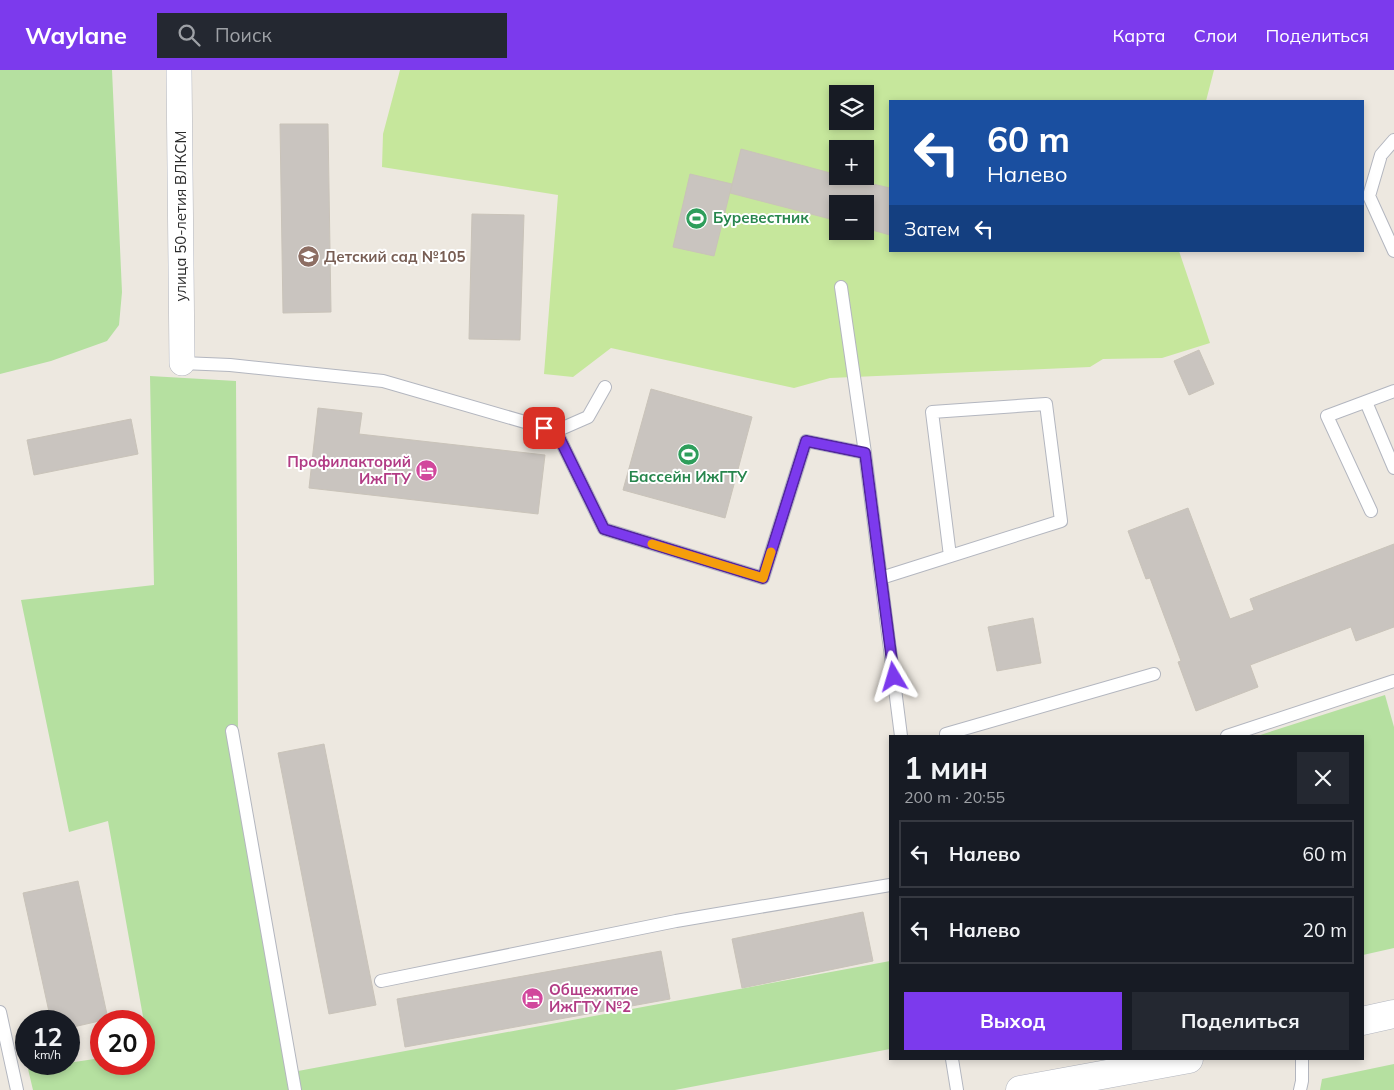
<!DOCTYPE html>
<html lang="ru">
<head>
<meta charset="utf-8">
<style>
  :root { --surface:#171b24; --page:#242831; --text:#f1f3f6; --muted:#9ea1a6; --line:#363941; --accent:#7c3aed }
  body { margin:0; font-family:Mulish,sans-serif; background:var(--page); color:var(--text); height:100vh; display:flex; flex-direction:column; font-size:19px; white-space:nowrap }
  * { box-sizing:border-box; margin:0 }
  p { font-size:16px; color:var(--muted) }
  .icon { flex:none; width:28px; height:28px; fill:none; stroke:currentColor; stroke-width:2; stroke-linecap:round; stroke-linejoin:round }
  .map { position:relative; flex:1; overflow:hidden }
  .side { position:absolute; left:889px; top:665px; width:475px; height:325px; display:flex; flex-direction:column; background:var(--surface); border-radius:0px; box-shadow:0 2px 8px #0003 }
  .side>* { flex:none }
  .guide { position:absolute; left:889px; top:30px; width:475px; height:152px; border-radius:0px; box-shadow:0 2px 8px #0003; background:#1a4fa0; color:#fff; overflow:hidden }
  .buttons { position:absolute; left:829px; top:15px; display:grid; gap:10px }
  .buttons a { display:grid; place-items:center; width:45px; height:45px; border-radius:0px; background:var(--surface); box-shadow:0 2px 8px #0003; font-size:25px }
  .speed { position:absolute; left:15px; top:940px; display:flex; gap:10px; font-size:25px; font-weight:700; text-align:center }
  .speed>* { display:grid; place-content:center; width:65px; height:65px; border-radius:50%; background:var(--surface); box-shadow:0 2px 8px #0003; line-height:1 }
  .speed small { font-size:12px; font-weight:400 }
  .speed .limit { border:8px solid #d22; background:#fff; color:#111 }
  .pin { position:absolute; display:grid; place-items:center; width:42px; height:42px; color:#fff; margin:-21px; border-radius:10px; box-shadow:0 2px 8px #0006 }
  .me { position:absolute; width:55px; margin:-28px; rotate:353deg; stroke-linejoin:round; filter:drop-shadow(0 0 4px #0008) }
  .turn { display:flex; align-items:center; gap:18px; height:105px; padding:0 15px; font-size:22px }
  .turn .icon { width:65px; height:65px; stroke-width:2.5 }
  .turn b { display:block; font-size:35px; line-height:42px }
  .then { display:flex; align-items:center; height:48px; padding:0 15px; background:#0003; gap:10px; font-size:19px }
  .round { display:grid; place-items:center; flex:none; width:52px; height:52px; border-radius:0px; background:var(--page) }
  .headline { display:flex; align-items:center; justify-content:space-between; height:85px; padding:0 15px }
  h1 { font-size:30px; font-weight:700; line-height:38px }
  .button { display:flex; gap:10px; margin-top:auto; padding:10px 15px }
  .button a { flex:1; height:58px; border-radius:0px; background:var(--accent); color:#fff; font-size:20px; font-weight:700; line-height:58px; text-align:center }
  .button a+a { background:var(--page); color:var(--text) }
  ul { padding:0; list-style:none }
  li { display:flex; align-items:center; gap:15px; height:68px; margin:0 10px 8px; padding:0 5px; border:2px solid var(--line); border-radius:0px }
  li div { flex:1 }
  li b { display:block; font-size:19px }
  li em { font-style:normal }
  header { display:flex; align-items:center; gap:30px; box-sizing:border-box; height:70px; padding:0 25px; background:var(--accent); color:#fff }
  header strong { font-size:24px }
  nav { display:flex; gap:28px; margin-inline-start:auto; font-size:18px }
  .search { width:350px; height:45px; background:var(--page); display:flex; align-items:center; gap:12px; box-sizing:border-box; padding:0 18px; border-radius:0px; color:var(--muted); font-size:19px }
  .map>svg:first-child { display:block }
</style>
</head>
<body>
<header>
<strong>Waylane</strong>
<div class="search"><svg class="icon" aria-label="search" viewBox="0 0 24 24"><circle cx="10" cy="10" r="6"/><path d="M15 15l6 6"/></svg>Поиск</div>
<nav><a>Карта</a><a>Слои</a><a>Поделиться</a></nav>
</header>
<div class="map">
<svg width="1394" height="1020" viewBox="0 0 1394 1020">
  <rect width="100%" height="100%" fill="#ede8e0"/>
  <path fill="#b5e0a0" d="M0,0H112L122,222L119,255L107,271L51,291L0,304Z
    M150,306L236,311L238,662L298,1001L890,891V979L675,1020H33L28,999L101,988V994H144V981L149,980L108,751L69,762L21,530L154,515Z
    M1385,625L1394,657V878L1363,885L1362,666H1257Z
    M1394,994V1020H1320L1322,1009Z"/>
  <path fill="#c6e79c" fill-rule="evenodd" d="M400,0H1214L1206,31H890V181H1179L1210,273L1162,288L1103,289L1090,297L830,308L794,318L611,278L573,307L544,304L558,125L382,97L383,64ZM838,24H865V51H838ZM838,79H865V106H838ZM838,134H865V161H838Z"/>
  <path fill="#c9c4bf" stroke="#c9c3b9" d="M280,54H328L331,242L283,243Z
    M741,79L838,105V106L890,118V165L865,158V134H838V151L730,123Z
    M690,104L732,114L714,186L673,177Z
    M472,144L524,145L520,270L469,269Z
    M1199,280L1214,314L1189,325L1174,291Z
    M651,319L752,347L725,448L623,420Z
    M318,338L362,343L359,364L545,385L538,444L309,418Z
    M131,349L138,384L34,405L27,370Z
    M1188,438L1230,549L1254,540L1250,529L1394,474V557L1356,571L1351,557L1250,595L1258,617L1196,641L1178,592L1181,591L1150,508L1146,509L1128,461Z
    M1033,548L1041,593L997,601L988,557Z
    M324,674L376,935L329,944L278,683Z
    M78,811L108,949L69,958V951H51L23,823Z
    M863,842L873,891L742,918L732,869Z
    M661,881L670,929L405,977L397,929Z"/>
  <g fill="none" stroke-linecap="round" stroke-linejoin="round">
    <defs>
      <path id="service" d="M1394,70L1381,85L1369,126L1394,181
        M841,217L865,383
        M182,293L230,295L383,311L556,361L588,347L605,317
        M1366,332L1394,398
        M556,361L604,459L763,508L806,371L865,383L901,666
        M1371,441L1327,346L1394,321
        M881,508L1061,451L1046,334L932,342L950,486
        M232,661L295,1020
        M946,666V664L1154,604
        M1227,666L1394,611
        M381,911L676,851L890,815
        M0,942L17,1020
        M952,989L957,1020
        M1300,1020L1302,1011V989"/>
      <path id="minor" d="M179,0L182,293"/>
      <path id="tertiary" d="M1362,951L1394,944
        M1020,1020L1189,989"/>
    </defs>
    <use href="#service" stroke="#b3b6bf" stroke-width="14"/>
    <use href="#minor" stroke="#b3b6bf" stroke-width="26"/>
    <use href="#tertiary" stroke="#b3b6bf" stroke-width="29"/>
    <use href="#service" stroke="#fff" stroke-width="12"/>
    <use href="#minor" stroke="#fff" stroke-width="25"/>
    <use href="#tertiary" stroke="#fff" stroke-width="28"/>
  </g>
  <g fill="none" stroke-linecap="round" stroke-linejoin="round">
    <defs>
      <path id="route" d="M544,358L556,361L604,459L763,508L806,371L865,383L894,607"/>
    </defs>
    <use href="#route" stroke="#51269a" stroke-width="12"/>
    <use href="#route" stroke="#7c3aed" stroke-width="9"/>
    <path stroke="#f59e0b" stroke-width="9" d="M652,474L763,508L771,482"/>
  </g>
  <defs>
    <symbol id="stadium-disc" viewBox="-11 -11 22 22"><circle r="9.5" fill="#2e9e5b" stroke="#fff"/><path d="M0-5a6.5 5 0 1 0 0 10a6.5 5 0 1 0 0-10ZM-3.5-1.8h7v3.6h-7Z" fill="#fff"/></symbol>
    <symbol id="school-disc" viewBox="-11 -11 22 22"><circle r="9.5" fill="#8d6e63" stroke="#fff"/><path d="M0-5L7-2L0 1L-7-2ZM-4 1L0 2.5L4 1V4Q0 6-4 4Z" fill="#fff"/></symbol>
    <symbol id="hotel-disc" viewBox="-11 -11 22 22"><circle r="9.5" fill="#d1479c" stroke="#fff"/><path d="M-6-4.5h1.5V1H6V5H4.5V3h-9V5H-6ZM-4 0a1.8 1.8 0 1 1 3.6 0ZM.5 0V-2.5h3Q6-2.5 6 0Z" fill="#fff"/></symbol>
  </defs>
  <g fill-rule="evenodd">
    <use href="#stadium-disc" x="684" y="136" width="25" height="25"/>
    <use href="#school-disc" x="296" y="174" width="25" height="25"/>
    <use href="#stadium-disc" x="676" y="372" width="25" height="25"/>
    <use href="#hotel-disc" x="414" y="388" width="25" height="25"/>
    <use href="#hotel-disc" x="520" y="916" width="25" height="25"/>
  </g>
  <g text-anchor="middle" stroke-width="4" stroke-linejoin="round" paint-order="stroke">
    <g font-size="15" fill="#2c2c2c" stroke="#fff">
      <text transform="translate(181 146) rotate(-90)" y="5">улица 50-летия ВЛКСМ</text>
    </g>
    <g font-size="15" font-weight="bold" fill="#27864d" stroke="#fff" text-anchor="start">
      <text x="713" y="153">Буревестник</text>
      <text x="688" y="412" text-anchor="middle">Бассейн ИжГТУ</text>
    </g>
    <g font-size="15" font-weight="bold" fill="#785e54" stroke="#fff" text-anchor="start">
      <text x="324" y="192">Детский сад №105</text>
    </g>
    <g font-size="15" font-weight="bold" fill="#b23c85" stroke="#fff" text-anchor="end">
      <text x="411" y="397">Профилакторий<tspan x="411" dy="17">ИжГТУ</tspan></text>
      <text x="549" y="925" text-anchor="start">Общежитие<tspan x="549" dy="17">ИжГТУ №2</tspan></text>
    </g>
  </g>
</svg>
<div class="buttons">
<a><svg class="icon" aria-label="layers" viewBox="0 0 24 24"><path d="M12 4l9 5-9 5-9-5zM3 14l9 5 9-5"/></svg></a>
<a>+</a>
<a>−</a>
</div>
<div class="speed"><div>12<small>km/h</small></div><div class="limit">20</div></div>
<div class="pin" style="left:544px;top:358px;background:#d93025"><svg class="icon" aria-label="arrive" viewBox="0 0 24 24"><path d="M6 21V4h12l-3 4 3 4H6"/></svg></div>
<svg class="me" style="left:894px;top:607px" viewBox="-20 -20 40 40"><path d="M0-17L14 15 0 8-14 15z" fill="#7c3aed" stroke="#fff" stroke-width="4"/></svg>
<div class="guide">
<div class="turn"><svg class="icon" aria-label="left" viewBox="0 0 24 24"><path d="M17 20v-9H6M10 6l-5 5 5 5"/></svg><div><b>60 m</b>Налево</div></div>
<div class="then">Затем<svg class="icon" aria-label="left" viewBox="0 0 24 24"><path d="M17 20v-9H6M10 6l-5 5 5 5"/></svg></div>
</div>
<section class="side">
<div class="headline"><div><h1>1 мин</h1><p>200 m · 20:55</p></div><a class="round"><svg class="icon" aria-label="close" viewBox="0 0 24 24"><path d="M6 6l12 12M18 6L6 18"/></svg></a></div>
<ul>
<li><svg class="icon" aria-label="left" viewBox="0 0 24 24"><path d="M17 20v-9H6M10 6l-5 5 5 5"/></svg><div><b>Налево</b></div><em>60 m</em></li>
<li><svg class="icon" aria-label="left" viewBox="0 0 24 24"><path d="M17 20v-9H6M10 6l-5 5 5 5"/></svg><div><b>Налево</b></div><em>20 m</em></li>
</ul>
<div class="button"><a>Выход</a><a>Поделиться</a></div>
</section>
</div>
</body>
</html>
